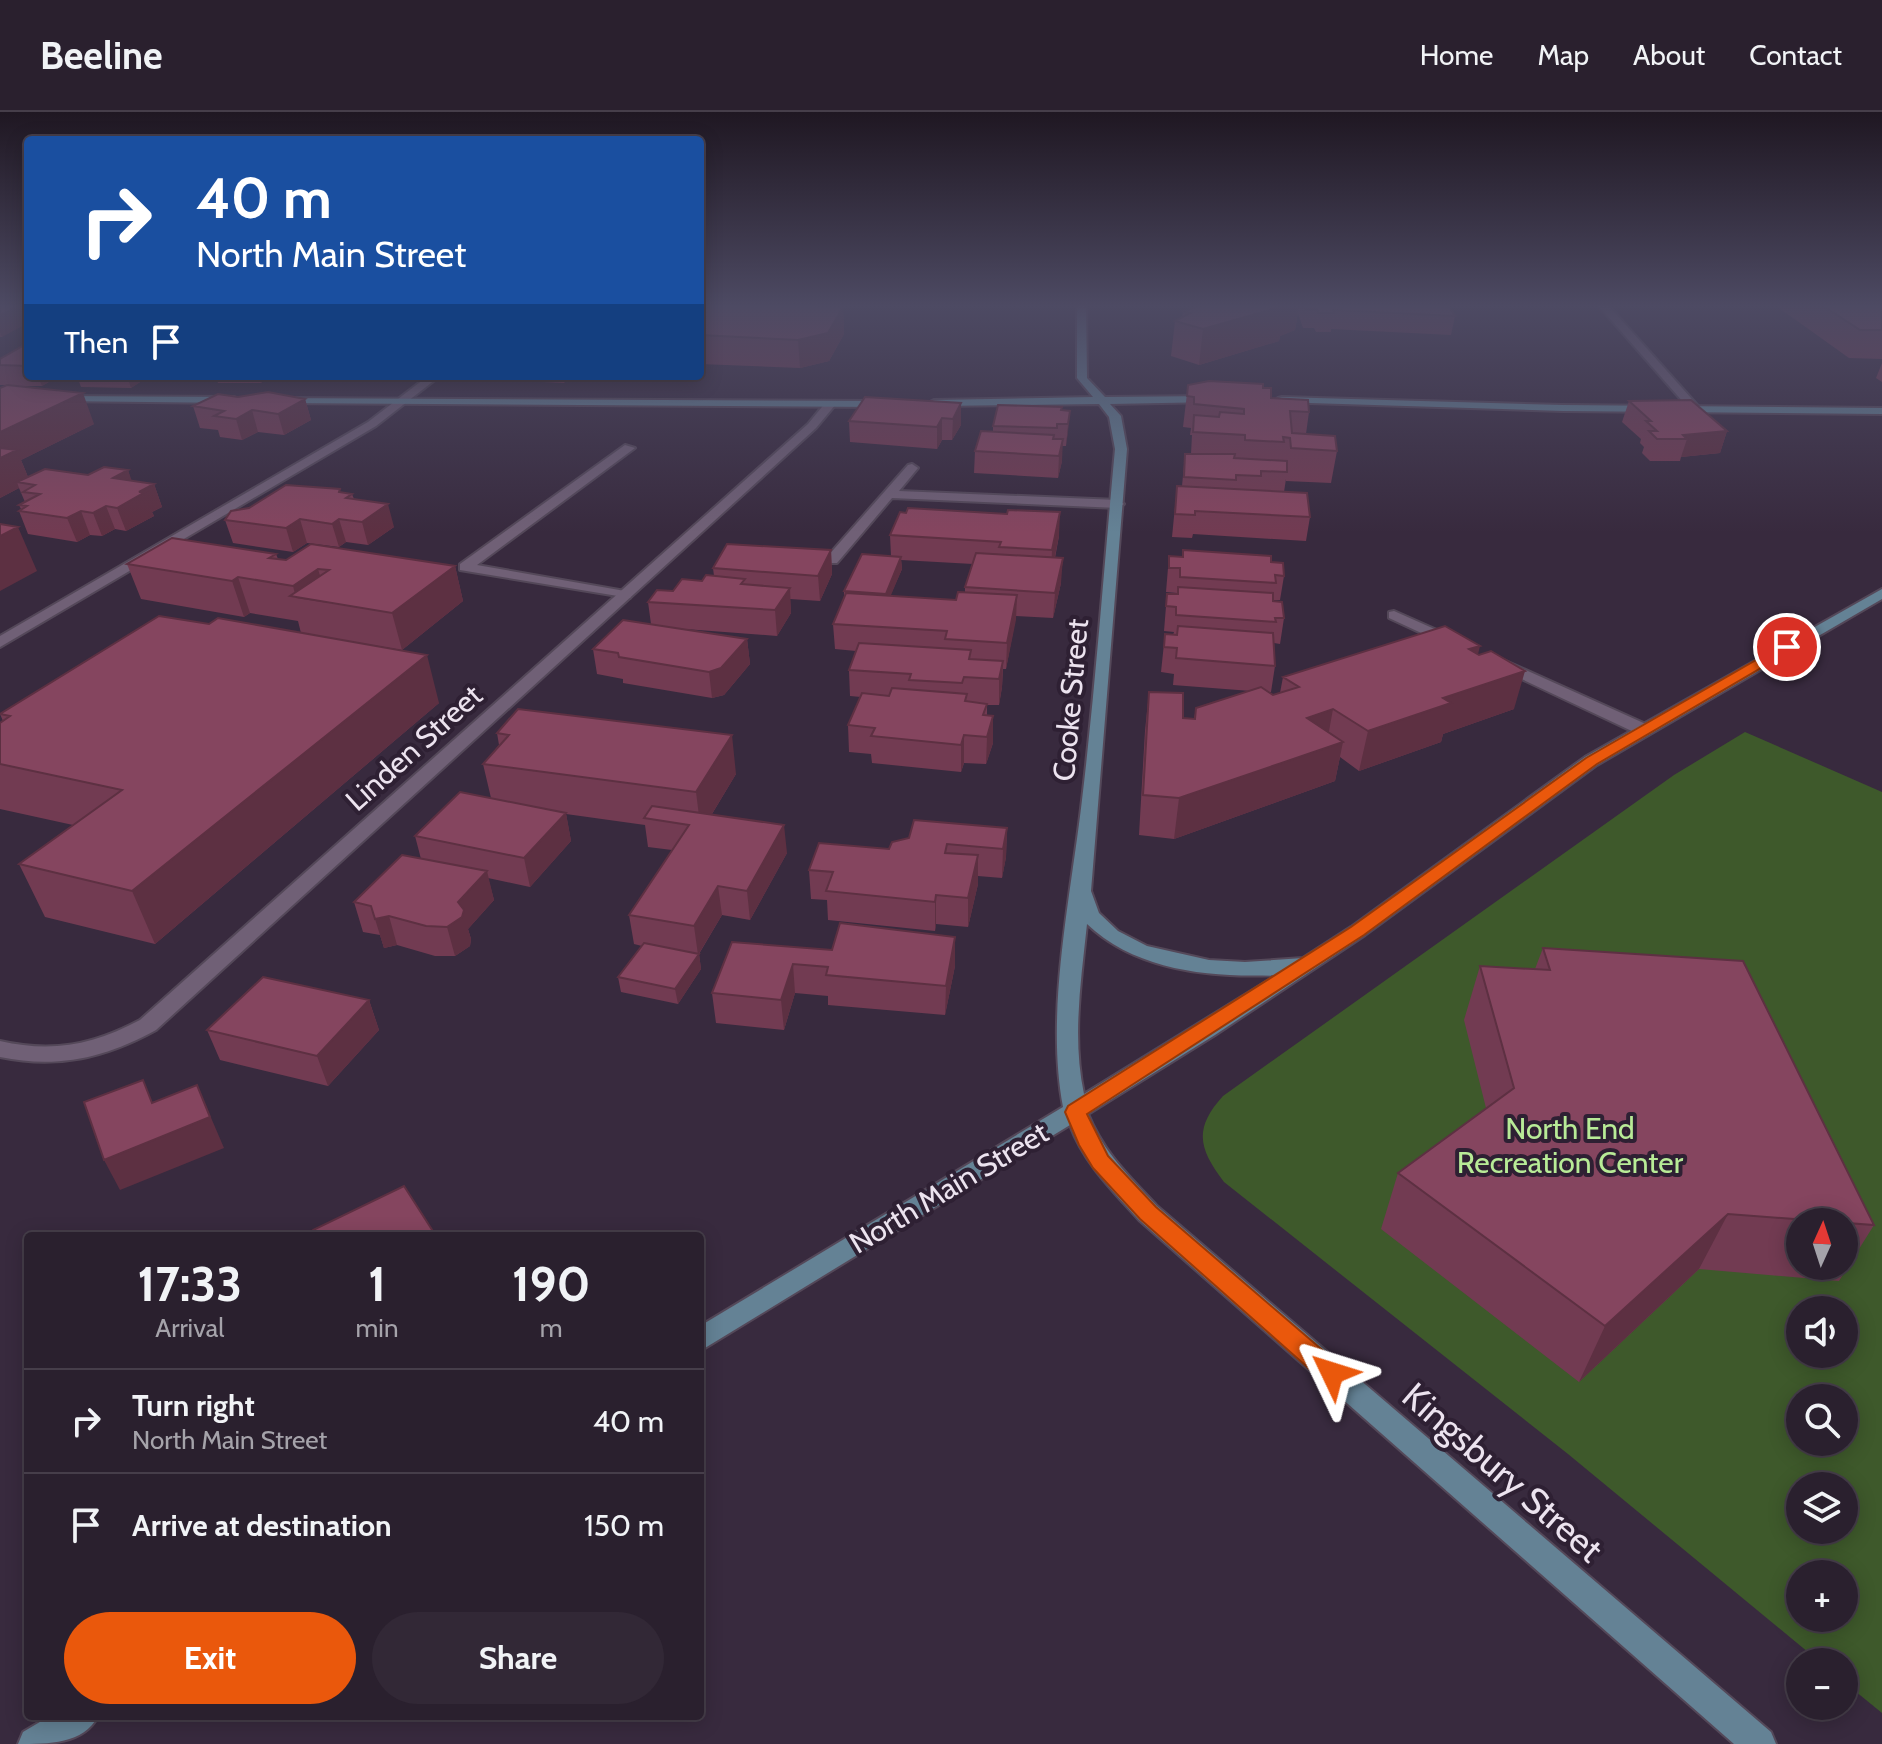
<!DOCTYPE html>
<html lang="en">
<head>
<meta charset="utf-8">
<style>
  :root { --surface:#2a202e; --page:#322836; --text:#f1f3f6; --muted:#a5a3aa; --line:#463e4a; --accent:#ea580c }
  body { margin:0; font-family:Cabin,sans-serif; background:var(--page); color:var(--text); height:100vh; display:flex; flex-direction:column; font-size:30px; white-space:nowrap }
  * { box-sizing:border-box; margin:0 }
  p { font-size:26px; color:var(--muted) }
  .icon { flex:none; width:44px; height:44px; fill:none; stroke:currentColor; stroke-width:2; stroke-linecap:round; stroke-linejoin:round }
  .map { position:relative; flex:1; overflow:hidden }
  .side { position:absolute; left:24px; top:1120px; width:680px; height:488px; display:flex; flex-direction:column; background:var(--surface); border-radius:8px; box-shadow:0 4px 20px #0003,0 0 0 2px var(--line) }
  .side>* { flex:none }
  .hud { position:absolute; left:24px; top:24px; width:680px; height:244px; border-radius:8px; box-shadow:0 4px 20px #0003,0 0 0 2px var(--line); background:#1a4fa0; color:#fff; overflow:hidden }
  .needle { width:52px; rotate:3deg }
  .tools { position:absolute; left:1786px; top:1096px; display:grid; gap:16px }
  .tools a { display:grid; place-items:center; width:72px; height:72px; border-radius:50%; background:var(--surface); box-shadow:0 4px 20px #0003,0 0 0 2px var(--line); font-size:40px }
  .pin { position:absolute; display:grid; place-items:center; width:68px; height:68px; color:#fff; margin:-34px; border:4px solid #fff; border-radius:50%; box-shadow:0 2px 8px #0007 }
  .me { position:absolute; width:88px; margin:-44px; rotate:311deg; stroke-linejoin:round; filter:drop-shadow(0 0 6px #0008) }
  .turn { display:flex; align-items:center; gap:28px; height:168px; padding:0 40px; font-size:36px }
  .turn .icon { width:104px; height:104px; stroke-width:2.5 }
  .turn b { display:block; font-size:56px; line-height:68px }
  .then { display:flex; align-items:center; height:76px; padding:0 40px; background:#0003; gap:16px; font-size:30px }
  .eta { display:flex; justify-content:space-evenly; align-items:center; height:136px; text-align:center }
  .eta b { font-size:48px; font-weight:700; line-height:56px }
  .primary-button { display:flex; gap:16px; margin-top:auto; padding:16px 40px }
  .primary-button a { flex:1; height:92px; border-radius:48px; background:var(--accent); color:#fff; font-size:32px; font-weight:700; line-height:92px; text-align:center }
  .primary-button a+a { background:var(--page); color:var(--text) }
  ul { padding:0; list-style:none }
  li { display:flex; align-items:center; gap:24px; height:104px; padding:0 40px; border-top:2px solid var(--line) }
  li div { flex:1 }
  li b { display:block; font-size:30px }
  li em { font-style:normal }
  header { display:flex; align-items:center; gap:48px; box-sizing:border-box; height:112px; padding:0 40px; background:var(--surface); border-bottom:2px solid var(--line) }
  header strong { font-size:38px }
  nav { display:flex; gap:44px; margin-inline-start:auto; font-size:28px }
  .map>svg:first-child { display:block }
</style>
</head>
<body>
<header>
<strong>Beeline</strong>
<nav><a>Home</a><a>Map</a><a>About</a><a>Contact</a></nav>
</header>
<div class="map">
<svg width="1882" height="1632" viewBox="0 0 1882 1632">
  <rect width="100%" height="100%" fill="#382a3e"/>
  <path fill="#3e592b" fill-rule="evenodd" d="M1745,620L1882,680V1601L1844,1570V1550H1820L1568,1342L1224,1070C1199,1037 1193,1017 1223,984L1674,663ZM1800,1110H1844V1154H1800ZM1800,1198H1844V1242H1800ZM1800,1286H1844V1330H1800ZM1800,1374H1844V1418H1800ZM1800,1462H1844V1506H1800Z"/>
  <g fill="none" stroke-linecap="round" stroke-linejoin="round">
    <defs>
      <path id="lane" d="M625,333L635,336L477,453L625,479L632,483L630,486L460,458V452Z
        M912,352L918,356L899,379L1118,388L1124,392L1118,396L892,386L837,451H827V445L908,353Z
        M1394,499L1457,527L1460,530L1457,533H1447L1389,506V500Z
        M1499,546L1648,613L1650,617L1648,621H1636L1494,554V548Z"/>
      <path id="street" d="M1598,193H1608L1699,295V299H1691Z
        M428,264H440L376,314L0,535V524L368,310Z
        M826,290L836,292L816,316L156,918C105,946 57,957 0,945V929C52,941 93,933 140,908L808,312Z"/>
      <path id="secondary" d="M1077,193H1086L1087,266L1105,285L1214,284L1220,287L1214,290L1110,292L1121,304L1127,337L1091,779L1099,801L1118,819L1147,834L1209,848L1245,850L1303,846L1351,815L1585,645L1882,477V487L1597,653L1365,823L1215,923L1088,1002C1104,1041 1128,1063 1157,1094L1771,1620L1776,1632H1734L1139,1108C1112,1078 1084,1051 1070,1013L700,1239V1214L1063,995C1045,900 1071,784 1082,688C1096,571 1104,454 1115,337L1109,305L1099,292L934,294L928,291L934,288L1093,285L1077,266ZM1087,812C1136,859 1212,866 1277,863L1084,982C1072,926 1081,869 1087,812Z
        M54,284L234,285L240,288L234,291L58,289L52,286Z
        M1282,285L1563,293L1882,296V302L1563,299L1278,290V286Z
        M274,286L886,289L892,292L886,295L278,291L274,290Z
        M50,1604H98C84,1632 48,1632 18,1632L23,1620Z"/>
    </defs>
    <use href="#lane" stroke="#544859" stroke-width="4"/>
    <use href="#street" stroke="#544859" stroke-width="4"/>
    <use href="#secondary" stroke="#544859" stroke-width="4"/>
    <use href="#lane" fill="#706076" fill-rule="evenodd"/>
    <use href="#street" fill="#706076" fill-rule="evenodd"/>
    <use href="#secondary" fill="#648295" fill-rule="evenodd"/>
  </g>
  <path fill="#723b52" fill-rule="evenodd" d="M0,193H28V201L2,225H0Z
    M700,193L843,195L844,222L829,249L800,256L700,252Z
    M1203,193H1448L1455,204L1451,223L1331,217V220H1316L1314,216H1303L1298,201L1295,218L1280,224L1279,229L1199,253L1171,244L1175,209L1182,205L1183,199Z
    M1775,193H1882V247L1849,246Z
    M28,231V264H59L42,274H16L94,312L21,348L28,365L88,363L128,358L131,369L154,372L162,395L152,400L154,404L126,419L115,417L102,424L90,423L77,430L28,422L19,399L21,397L19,393L25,390L19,376L0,386L6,273H0V247Z
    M1882,251V270L1876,266Z
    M77,264H149L131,276L81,275Z
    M216,264H270L261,271H218Z
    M310,264H376L370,268L310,266Z
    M479,264H570L564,271L480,267Z
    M1188,273L1263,276L1271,286L1309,300L1306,322L1337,339L1331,371L1286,369V367L1284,380L1310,405L1306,429L1193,422L1192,426L1172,425L1177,374H1182L1185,342H1191L1192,323H1190L1191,316L1183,315Z
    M238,285L305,287L311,308L284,323L258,320L242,328L220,325L218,318L200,316L193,294Z
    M1629,289L1727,319L1720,341L1681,345L1680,349H1650L1642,341L1644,335L1640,331L1641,327L1622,310Z
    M961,291V313L952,328H942L937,337L850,330L849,309Z
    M1061,298L1070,299L1066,334H1062V349L1058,366L974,361L975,339L993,320V314Z
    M341,381L352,382L354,387L394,415L368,433L346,430L339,435L307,431L293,440L233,431L225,408Z
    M1007,402L1059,424L1055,446L1061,471L1053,506L1016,504L1006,557H1003L1002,575L999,593H987V604L993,631L986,652L964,651L961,660L872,651L871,642L849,640L848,613L861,585L850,584L849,558L856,539L835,537L833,512L844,486V479L891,444L890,423ZM901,448L973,452L965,475V480L956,488L890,484L902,457Z
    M831,438L832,462L820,489L790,487L791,501L777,524L685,517L747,527L750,552L724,583L712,586L623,571V567L597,562L593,537L651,512L648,490L714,464L713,456Z
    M276,442L278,447L286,448L455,454L463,489L402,538L301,521L298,509L250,501L244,505L141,487L127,452Z
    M1169,444L1271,450L1284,464L1280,488H1273L1284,506L1280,532L1274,531L1275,554L1271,580H1268L1273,583L1280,581L1283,565L1478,542L1514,597L1443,622L1441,630L1359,659L1340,645L1335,669L1174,727L1139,723L1145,619L1149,580L1183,606L1194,607L1196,596L1251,579L1173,573L1174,562L1161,560L1165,522L1173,523L1174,520L1164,519L1167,482H1177V481L1166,480Z
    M439,591L155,832L45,805L19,752L73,713L0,697V611L3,609L0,602Z
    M497,621L736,662L712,702L787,741L750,808L722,803L699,842L701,857L678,892L621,880L618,865L642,834L634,832L629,803L672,738L648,735L645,713L566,702L571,729L530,775L488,766L494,788L468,817L471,827L470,834L455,844H435L397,833L384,836L380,823L363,820L354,790L421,747L415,724L491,686L483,652L499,633Z
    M1007,716L1006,745L1002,766L978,764V772L968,815L936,812L935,819L828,808L827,788L811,787L809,758L889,737Z
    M732,830L955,854L945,903L828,893V884L795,881L784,918L716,911L712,881Z
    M1543,836L1874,1113L1839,1169L1699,1157L1579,1270L1381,1117L1398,1061L1486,996L1464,908L1480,854L1535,857ZM1800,1110H1844V1154H1800Z
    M369,888L379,918L328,974L220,948L207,918Z"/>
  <path fill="#5d3042" d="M21,193H24L28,203V211L2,225L0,220V203Z
    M1275,193H1299L1295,218L1280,224L1279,229L1199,253L1203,217Z
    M843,195L844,222L829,249L800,256L798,228Z
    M38,264H59L42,274Z
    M127,264H149L131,276Z
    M259,264H270L261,271Z
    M563,264H570L564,271Z
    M83,281L94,312L21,348L30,370H17L19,376L0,386V320Z
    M305,287L311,308L284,323L278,302Z
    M961,291V313L952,328L953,307Z
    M252,298L258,320L242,328L236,307Z
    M1070,299L1068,320L1066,334L1068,312Z
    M942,306V328L937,337V315Z
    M1727,319L1720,341L1681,345L1687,327L1683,323Z
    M1063,327L1062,349L1058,366L1059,344Z
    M128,358L136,381L113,366Z
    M154,372L162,395L152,400L154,404L126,419L117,396L139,380Z
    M388,392L394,415L368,433L362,410Z
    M106,394L115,417L102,424L93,401Z
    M81,399L90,423L77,430L67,406Z
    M1060,400L1059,424L1051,463L1052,438Z
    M300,407L307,431L293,440L286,416Z
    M339,407L346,430L339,435L332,412Z
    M18,415L37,459L0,479V424Z
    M831,438L832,462L820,489L818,464Z
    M901,445L902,457L886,495V482Z
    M1063,446L1061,471L1053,506L1055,481Z
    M455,454L463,489L402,538L392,501Z
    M318,457L328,491L296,486L293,474Z
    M238,465L250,501L244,505L232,469Z
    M790,476L791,501L777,524L775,498Z
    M1017,483L1016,508L1006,557L1007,531Z
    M747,527L750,552L724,583L712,586L709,560Z
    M1480,534L1471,571L1469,537Z
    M427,543L439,591L155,832L132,779Z
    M1003,549L1002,575L999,593V567Z
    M1525,559L1514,597L1443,622L1441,630L1359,659L1368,619L1443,586Z
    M1333,597L1326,636L1343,630L1335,669L1174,727L1179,686L1307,606Z
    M993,604V631L986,652L987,625Z
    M732,623L736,662L701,720L696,680Z
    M964,623V651L961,660V633Z
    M566,701L571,729L530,775L524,746Z
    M784,713L787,741L750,808L747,779Z
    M1007,716L1006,745L1002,766L1003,737Z
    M978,743V772L968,815V786Z
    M487,759L494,788L468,817L471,827L470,834L455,844L447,815L458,790Z
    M718,774L722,803L698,843L694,814Z
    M936,783V812L935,819V790Z
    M389,804L397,833L384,836L375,807Z
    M955,825V854L945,903L946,874Z
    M699,842L701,857L678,892L675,877Z
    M793,852L795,881L784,918L781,888Z
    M369,888L379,918L328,974L317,944Z
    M197,973L224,1036L120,1078L104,1048Z
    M1728,1102L1699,1157L1579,1270L1605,1214Z"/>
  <path fill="#85455f" stroke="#5d3042" stroke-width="2" d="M0,193H21L0,203Z
    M700,193H815L843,195L828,221L798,228L700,223Z
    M1203,193H1278L1284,194L1203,217L1175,209L1190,201L1183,199Z
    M1304,193H1448L1455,204L1333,198L1334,201H1318L1317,197H1306Z
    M1822,193H1882V218H1860Z
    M28,231V254L0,253V247Z
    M1209,269L1263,272V276H1271V286L1308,288L1309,300L1290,299L1292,321L1335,324L1337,339L1291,336L1290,326L1283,325L1284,330L1245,328V323L1193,320L1194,303L1219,305L1220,300L1244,302V297L1194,292V285L1187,284L1188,273Z
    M7,273L83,281L0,320V276Z
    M268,280L305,287L278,302L252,298L236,307L214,304L224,299L193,294L218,282L238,285Z
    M865,285L961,291L953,307L942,306L937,315L849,309Z
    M1691,288L1727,319L1683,323L1687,327H1657L1649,319H1657L1646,309H1651L1629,289Z
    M998,293L1062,295L1061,298L1070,299L1068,312H1057V316L993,314Z
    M981,319L1054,323L1053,327H1063L1059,344L975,339Z
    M0,336L17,338L0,346Z
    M1185,342H1235L1234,346L1287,349V360L1261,359V364L1236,363V368L1184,365Z
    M104,355L128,358L113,366L154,372L139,380H145L117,396L106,394L93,401L81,399L67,406L19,399L27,394L19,393L40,382L23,380L35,373L17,370L45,357L88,363Z
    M286,373L340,377L339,380L352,382L346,386L388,392L362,410L339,407L332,412L300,407L286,416L225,408L231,399L249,396Z
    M1177,374L1307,381L1310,405L1195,399V403L1175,402Z
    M908,396L1007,402L1008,398L1060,400L1052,438L999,435L1001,430L890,423L900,400L906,401Z
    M0,412L18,415L0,424Z
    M172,426L276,442L269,446L286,448L311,432L455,454L392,501L290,484L329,458L318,457L293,474L238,465L232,469L127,452Z
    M727,432L831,438L818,464L713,456Z
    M1183,438L1271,444V450L1283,451L1284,464L1275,463L1276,471L1180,465V456H1169V444L1183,445Z
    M976,441L1063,446L1055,481L965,475Z
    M862,442L901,445L886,482L844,479Z
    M706,463L745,467L741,472L790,476L775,498L648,490L657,478L673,479L682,467L702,469Z
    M1178,475L1273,481V489L1282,490L1284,506H1275L1276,510L1176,503V495L1166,494L1167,482H1178Z
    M958,480L1017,483L1007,531L945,527L947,519L833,512L846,481L956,488Z
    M159,504L209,512L218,506L427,543L132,779L19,752L122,678L0,652V611L10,604L0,602Z
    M623,508L747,527L721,556L709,560L619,545L618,541L593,537Z
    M1178,514L1273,521L1275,554L1176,546L1177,536L1164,535L1165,522L1177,523Z
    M1445,514L1480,534L1469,537L1479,543L1491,539L1525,559L1443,586L1451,591L1368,619L1333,597L1307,606L1343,630L1179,686L1143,683L1149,580L1183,581V606L1195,607L1196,596L1261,575L1273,583L1299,575L1283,565Z
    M859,531L971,538L969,547L1003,549L999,567L964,565L962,571L909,568L911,562L849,558Z
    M892,576L967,582L965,589L987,592L983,603L993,604L987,625L964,623L961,633L871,624L875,616L848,613L862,581L889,584Z
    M518,597L732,623L696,680L483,652L509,623L497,621Z
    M460,680L566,701L524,746L415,724Z
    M652,694L784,713L747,779L718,774L694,814L629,803L689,713L644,706Z
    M914,708L1007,716L1003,737L947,732L945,741L978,743L968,786L936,783L935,790L826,779L833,760L809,758L819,731L889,737L892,730L909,726Z
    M402,743L487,759L458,790L464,798L462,805L447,815L426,814L389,804L375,807L371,794L354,790Z
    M840,811L955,825L946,874L826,863L828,855L793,852L781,888L712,881L732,830L832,838Z
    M644,831L699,842L675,877L618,865Z
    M1543,836L1743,849L1874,1113L1728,1102L1605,1214L1398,1061L1514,976L1480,854L1550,858Z
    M263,865L369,888L317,944L207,918Z
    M143,968L152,991L197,973L210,1005L104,1048L84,990Z
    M404,1074L436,1124H308L313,1118Z"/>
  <linearGradient id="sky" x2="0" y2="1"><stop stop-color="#1f1722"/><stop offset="0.46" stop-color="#4d4a63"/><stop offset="1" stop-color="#4d4a63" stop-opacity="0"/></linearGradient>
  <rect width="1882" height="421" fill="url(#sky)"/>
  <path fill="#ea580c" stroke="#983908" stroke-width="2" d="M1787,530L1792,532V538L1597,652L1364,823L1087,1002L1108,1044L1156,1095L1341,1254L1345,1261L1341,1269L1332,1272L1323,1269L1140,1107L1093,1056L1079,1033L1065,1000L1068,994L1351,815L1586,646Z"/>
  <g text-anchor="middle" stroke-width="8" stroke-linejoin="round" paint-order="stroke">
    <g font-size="30" fill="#ece3ef" stroke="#2e2033">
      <text transform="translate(1071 588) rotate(-85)" y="10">Cooke Street</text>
      <text transform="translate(414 636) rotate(-42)" y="10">Linden Street</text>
      <text transform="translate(949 1076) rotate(-31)" y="10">North Main Street</text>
    </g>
    <g font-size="30" fill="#b8eb97" stroke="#2e2033">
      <text x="1570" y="1027">North End<tspan x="1570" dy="34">Recreation Center</tspan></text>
    </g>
    <g font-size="36" fill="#ece3ef" stroke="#2e2033">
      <text transform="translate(1503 1360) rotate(41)" y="13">Kingsbury Street</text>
    </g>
  </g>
</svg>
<div class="tools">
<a><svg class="needle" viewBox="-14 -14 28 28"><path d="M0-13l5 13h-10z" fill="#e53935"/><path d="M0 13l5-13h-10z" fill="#a5a3aa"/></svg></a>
<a><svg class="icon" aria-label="sound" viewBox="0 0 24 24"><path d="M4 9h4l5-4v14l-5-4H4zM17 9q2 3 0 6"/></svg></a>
<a><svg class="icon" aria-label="search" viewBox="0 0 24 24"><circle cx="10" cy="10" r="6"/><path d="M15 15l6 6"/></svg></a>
<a><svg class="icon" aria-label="layers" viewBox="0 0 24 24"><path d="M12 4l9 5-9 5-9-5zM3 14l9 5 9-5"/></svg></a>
<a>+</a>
<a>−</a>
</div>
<div class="pin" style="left:1787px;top:535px;background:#d93025"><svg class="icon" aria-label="arrive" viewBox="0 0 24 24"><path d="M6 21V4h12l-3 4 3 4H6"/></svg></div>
<svg class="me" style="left:1332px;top:1261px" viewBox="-20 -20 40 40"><path d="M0-17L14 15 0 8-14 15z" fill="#ea580c" stroke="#fff" stroke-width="4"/></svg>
<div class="hud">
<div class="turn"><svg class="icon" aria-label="right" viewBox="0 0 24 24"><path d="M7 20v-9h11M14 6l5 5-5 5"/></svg><div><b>40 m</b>North Main Street</div></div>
<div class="then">Then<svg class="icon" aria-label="arrive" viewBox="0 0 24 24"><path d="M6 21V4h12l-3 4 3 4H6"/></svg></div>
</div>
<section class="side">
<div class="eta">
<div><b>17:33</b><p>Arrival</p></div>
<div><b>1</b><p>min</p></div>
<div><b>190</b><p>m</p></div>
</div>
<ul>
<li><svg class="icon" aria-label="right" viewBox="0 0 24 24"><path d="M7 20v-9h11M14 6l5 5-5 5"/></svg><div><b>Turn right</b><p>North Main Street</p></div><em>40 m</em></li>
<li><svg class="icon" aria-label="arrive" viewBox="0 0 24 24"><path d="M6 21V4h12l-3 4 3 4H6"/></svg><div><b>Arrive at destination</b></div><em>150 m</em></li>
</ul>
<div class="primary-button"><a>Exit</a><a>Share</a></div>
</section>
</div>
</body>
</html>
